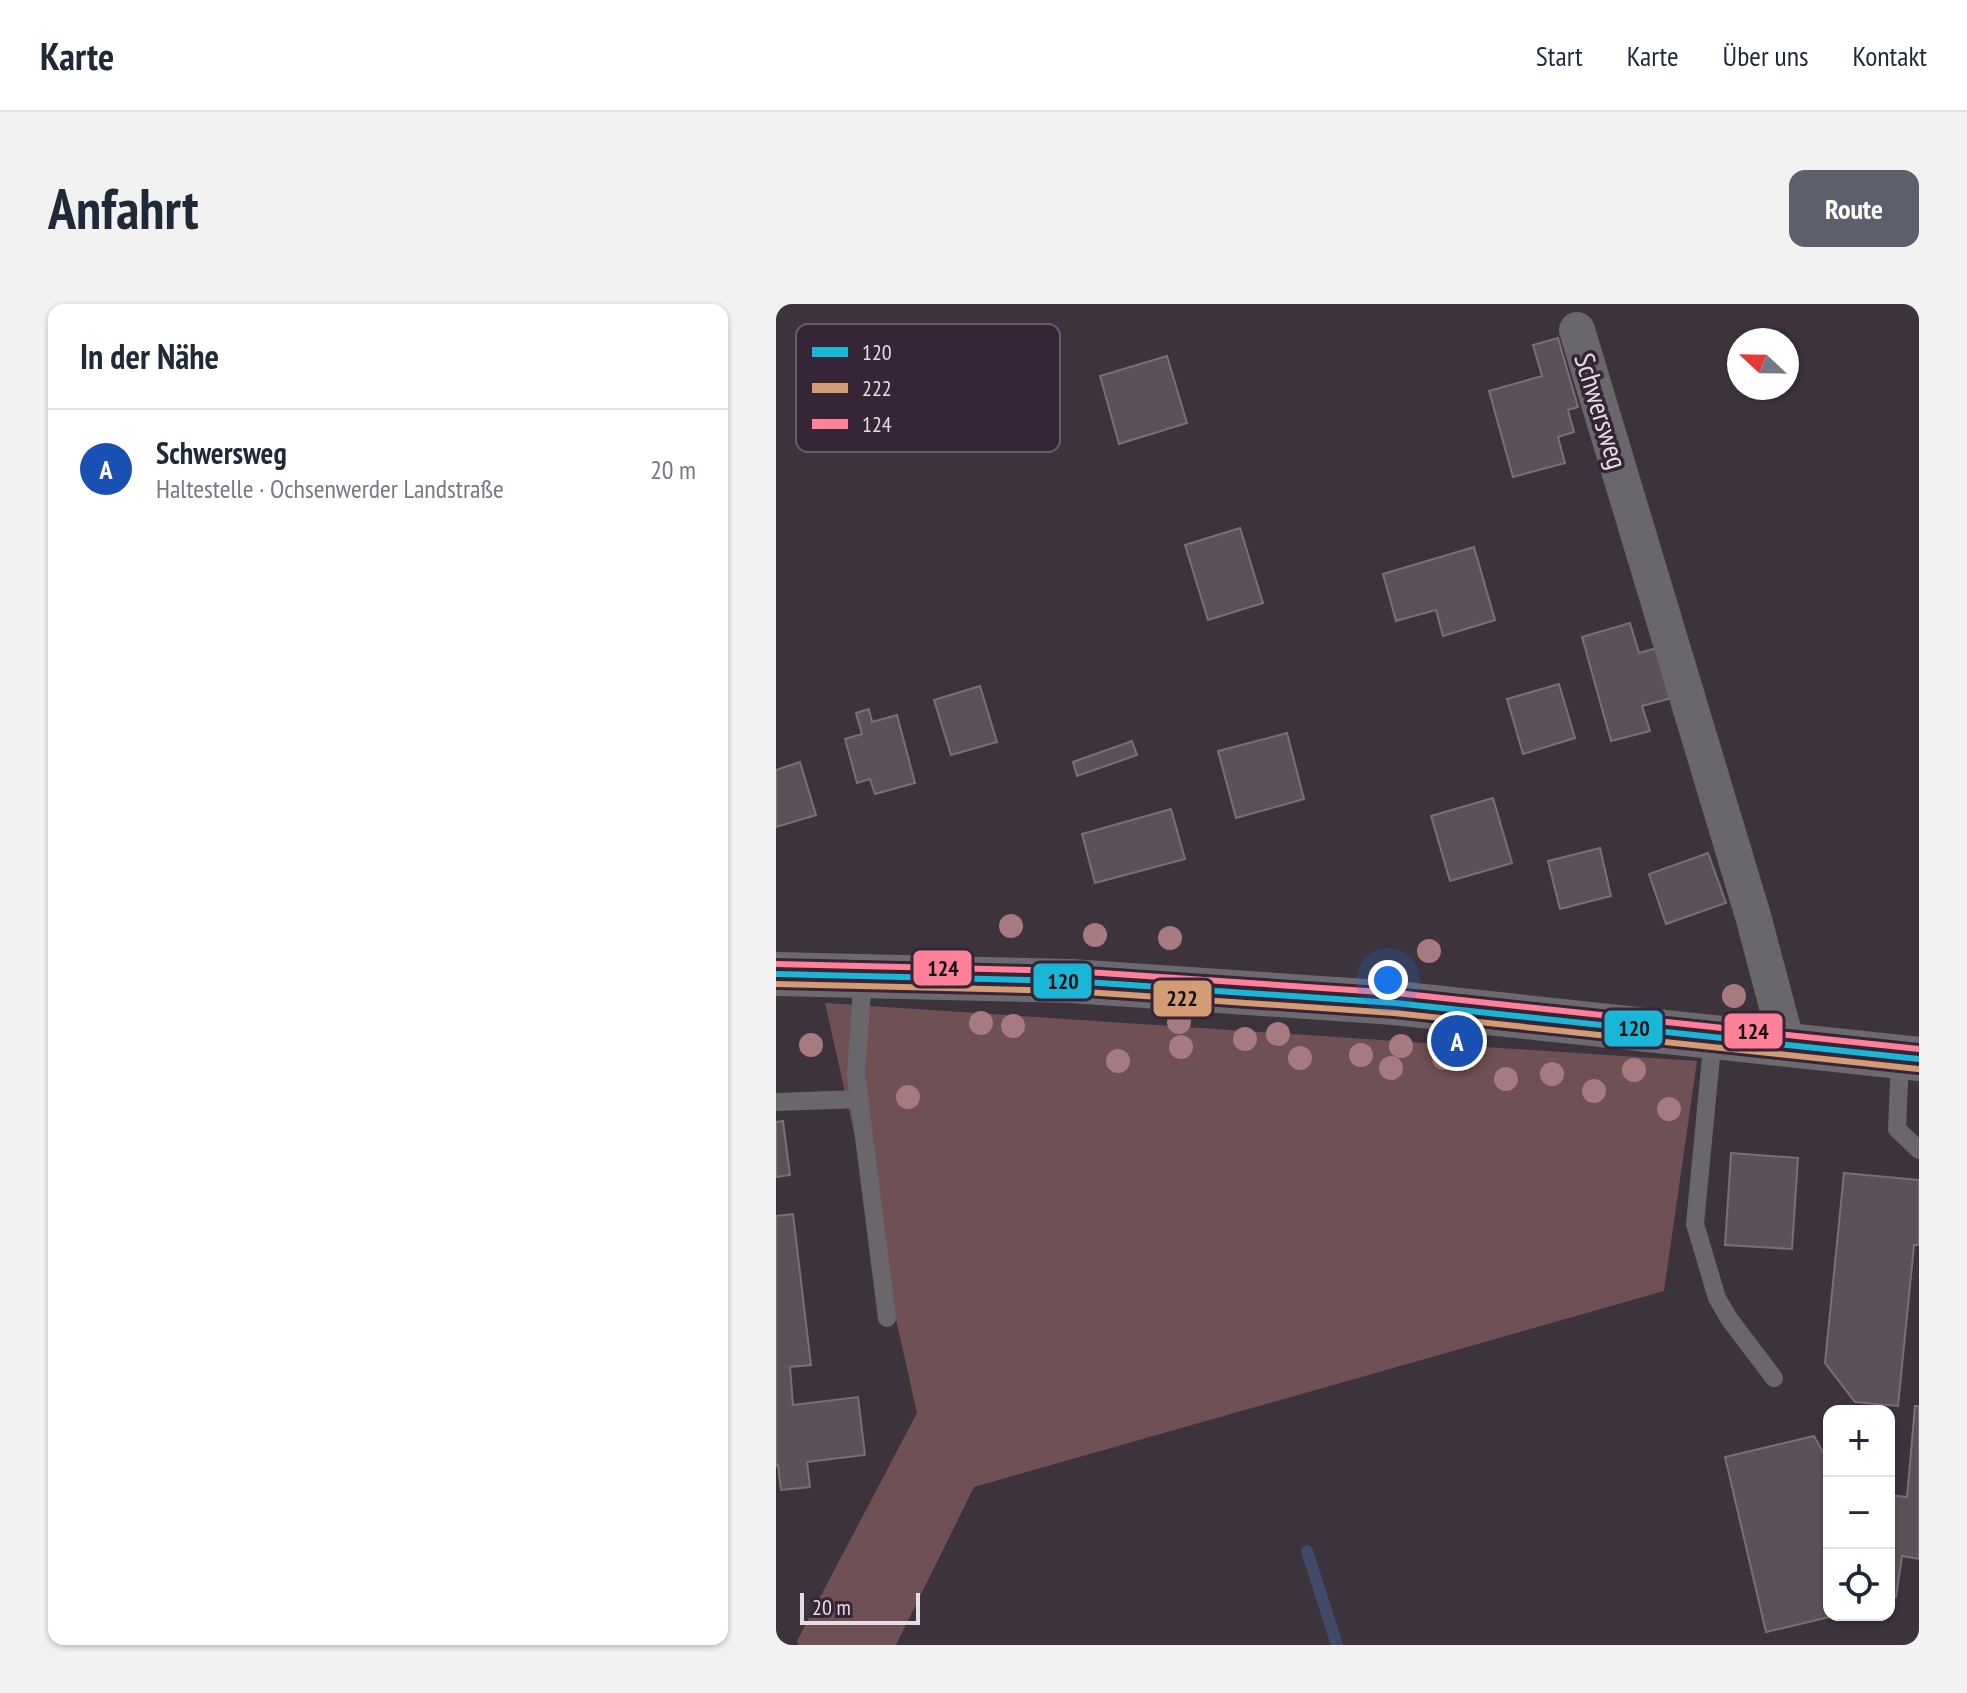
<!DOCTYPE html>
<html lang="de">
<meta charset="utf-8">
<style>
:root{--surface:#fff;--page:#f2f2f3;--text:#1f2937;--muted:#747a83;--line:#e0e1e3;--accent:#5e5f6c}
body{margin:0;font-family:"PT Sans Narrow",sans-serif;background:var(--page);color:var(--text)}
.controls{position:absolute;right:24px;bottom:24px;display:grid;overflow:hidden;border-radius:16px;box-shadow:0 2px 6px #0004}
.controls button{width:72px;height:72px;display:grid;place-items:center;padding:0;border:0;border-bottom:2px solid var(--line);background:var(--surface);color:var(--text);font:40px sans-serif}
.compass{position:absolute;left:951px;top:24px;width:72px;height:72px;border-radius:50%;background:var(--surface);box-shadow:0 2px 6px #0004;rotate:292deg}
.scale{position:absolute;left:24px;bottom:20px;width:120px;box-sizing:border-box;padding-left:8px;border:4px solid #e6dce7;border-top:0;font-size:22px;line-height:28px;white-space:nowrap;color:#e6dce7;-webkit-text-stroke:6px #352537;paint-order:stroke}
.you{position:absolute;left:612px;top:676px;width:28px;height:28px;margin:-20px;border:6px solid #fff;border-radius:50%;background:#1a73e8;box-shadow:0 0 0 12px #1a73e833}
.badge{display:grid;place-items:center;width:52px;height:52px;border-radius:50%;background:var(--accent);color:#fff;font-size:26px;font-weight:700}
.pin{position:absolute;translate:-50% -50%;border:4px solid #fff;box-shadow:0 2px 8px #0006}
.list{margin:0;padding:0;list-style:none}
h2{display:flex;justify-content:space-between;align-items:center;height:104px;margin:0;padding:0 32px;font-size:34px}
h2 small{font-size:26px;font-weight:400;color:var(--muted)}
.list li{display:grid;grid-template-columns:52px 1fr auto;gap:24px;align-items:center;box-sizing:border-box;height:120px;padding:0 32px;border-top:2px solid var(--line)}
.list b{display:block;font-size:30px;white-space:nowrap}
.list p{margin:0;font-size:26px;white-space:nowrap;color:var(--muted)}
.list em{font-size:26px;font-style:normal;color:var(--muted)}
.icon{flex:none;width:44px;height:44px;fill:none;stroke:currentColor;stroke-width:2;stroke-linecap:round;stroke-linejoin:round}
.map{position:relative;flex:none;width:1143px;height:1341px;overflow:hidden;border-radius:16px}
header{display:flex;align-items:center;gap:48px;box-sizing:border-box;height:112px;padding:0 40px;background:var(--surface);border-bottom:2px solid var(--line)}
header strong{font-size:38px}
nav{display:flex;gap:44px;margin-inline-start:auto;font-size:28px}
.intro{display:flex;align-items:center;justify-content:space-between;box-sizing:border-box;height:192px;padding:0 48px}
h1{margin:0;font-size:56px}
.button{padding:20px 36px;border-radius:16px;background:var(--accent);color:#fff;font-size:28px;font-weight:700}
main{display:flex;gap:48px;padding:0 48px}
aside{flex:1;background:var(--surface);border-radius:16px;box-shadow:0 2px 6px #0004}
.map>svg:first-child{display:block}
.green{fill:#6f5054}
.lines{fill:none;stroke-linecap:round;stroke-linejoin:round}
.stream{stroke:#414a69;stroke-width:12}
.building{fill:#5c5159;stroke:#797077;stroke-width:2}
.lane{stroke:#6a676c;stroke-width:18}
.street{stroke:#6a676c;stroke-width:36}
.secondary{stroke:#6c6a6f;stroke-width:44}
.bus-1-casing{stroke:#352537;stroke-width:12}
.bus-2-casing{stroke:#352537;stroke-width:12}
.bus-3-casing{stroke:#352537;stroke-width:12}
.bus-1{stroke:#1ab6d8;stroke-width:6}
.bus-2{stroke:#d39c74;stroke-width:6}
.bus-3{stroke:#ff8098;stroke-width:6}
.tree{fill:#a77981}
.labels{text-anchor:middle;stroke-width:7;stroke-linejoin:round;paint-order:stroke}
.street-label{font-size:28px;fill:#e6dce7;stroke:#352537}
.key{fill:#352537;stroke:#6a5c6c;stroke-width:2}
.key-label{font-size:22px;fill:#e6dce7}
.line-badge{stroke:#352537;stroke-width:3}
.pale-badge-label{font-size:22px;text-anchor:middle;font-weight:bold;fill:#111}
</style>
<header>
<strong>Karte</strong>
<nav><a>Start</a><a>Karte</a><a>Über uns</a><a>Kontakt</a></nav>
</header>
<div class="intro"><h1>Anfahrt</h1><a class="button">Route</a></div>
<main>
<aside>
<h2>In der Nähe<small></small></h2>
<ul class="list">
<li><span class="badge" style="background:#1a4fb4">A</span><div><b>Schwersweg</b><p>Haltestelle · Ochsenwerder Landstraße</p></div><em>20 m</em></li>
</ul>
</aside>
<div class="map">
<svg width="1143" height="1341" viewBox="0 0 1143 1341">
<rect width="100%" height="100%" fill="#3c333d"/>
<path class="green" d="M 49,699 L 921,757 L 888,987 L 198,1183 L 120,1341 L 22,1341 L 21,1337 L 141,1109 Z"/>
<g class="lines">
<path class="stream" d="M 531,1247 L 561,1341"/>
</g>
<g class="building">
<path d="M 782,34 L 802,103 L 792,106 L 798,128 L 782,133 L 789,159 L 737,173 L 713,87 L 766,72 L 757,41 Z"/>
<path d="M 391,52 L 411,119 L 343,140 L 324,72 Z"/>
<path d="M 464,224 L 487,299 L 432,316 L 409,241 Z"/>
<path d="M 698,243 L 719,316 L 667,332 L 660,306 L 620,317 L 607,270 Z"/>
<path d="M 854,319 L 863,349 L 881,344 L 896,394 L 866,402 L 874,427 L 835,437 L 806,333 Z"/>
<path d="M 783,380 L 799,434 L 747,450 L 731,395 Z"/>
<path d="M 204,382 L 221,438 L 175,451 L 158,396 Z"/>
<path d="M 93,405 L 96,418 L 121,411 L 139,479 L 99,490 L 94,475 L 81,479 L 69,435 L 86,430 L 80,409 Z"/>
<path d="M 511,429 L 528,495 L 460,514 L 442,447 Z"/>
<path d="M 356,437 L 361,451 L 301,472 L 297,458 Z"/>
<path d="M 24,458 L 40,511 L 0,523 L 0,466 Z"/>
<path d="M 717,494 L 736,559 L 674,577 L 655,512 Z"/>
<path d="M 395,505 L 409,555 L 319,579 L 306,530 Z"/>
<path d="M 824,544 L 835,592 L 784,605 L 772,557 Z"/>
<path d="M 932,549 L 950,599 L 890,620 L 873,570 Z"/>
<path d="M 7,817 L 14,871 L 0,873 L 0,818 Z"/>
<path d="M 955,849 L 1022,854 L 1016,945 L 949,941 Z"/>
<path d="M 1068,869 L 1143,876 L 1143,941 L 1138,941 L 1122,1102 L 1079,1098 L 1049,1059 Z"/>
<path d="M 17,910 L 35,1061 L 14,1063 L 17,1101 L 82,1093 L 89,1151 L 31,1158 L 34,1183 L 5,1186 L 2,1161 L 0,1162 L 0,912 Z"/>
<path d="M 1139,1102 L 1143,1102 L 1143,1255 L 1126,1252 L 1120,1293 L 1113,1292 L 1113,1191 L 1131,1193 Z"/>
<path d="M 1038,1132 L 1053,1159 L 1053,1311 L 1062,1311 L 990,1328 L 949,1153 Z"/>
</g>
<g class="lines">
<g class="lane">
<path d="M 87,672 L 80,770 L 111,1014"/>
<path d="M 937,732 L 919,920 L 941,994 L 954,1016 L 998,1074"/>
<path d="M 1124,753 L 1121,825 L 1143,846"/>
<path d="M 0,798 L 84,795"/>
</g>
<path class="street" d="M 801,26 L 977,612 L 1011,740"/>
<path class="secondary" d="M 0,670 L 295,677 L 619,699 L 1143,755"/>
<defs>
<path id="bus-1" d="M 0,670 L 295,677 L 619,699 L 1143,755"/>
<path id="bus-2" d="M 0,680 L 295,687 L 618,709 L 1142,765"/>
<path id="bus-3" d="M 0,660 L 296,667 L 620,689 L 1143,745"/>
</defs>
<use href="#bus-1" class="bus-1-casing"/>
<use href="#bus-2" class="bus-2-casing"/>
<use href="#bus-3" class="bus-3-casing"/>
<use href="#bus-1" class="bus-1"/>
<use href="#bus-2" class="bus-2"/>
<use href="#bus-3" class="bus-3"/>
</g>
<g class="tree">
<circle cx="235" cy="622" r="12"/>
<circle cx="319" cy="631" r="12"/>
<circle cx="394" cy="634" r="12"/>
<circle cx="653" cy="647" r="12"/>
<circle cx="958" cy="692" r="12"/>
<circle cx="403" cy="718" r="12"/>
<circle cx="205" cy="719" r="12"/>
<circle cx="237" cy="722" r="12"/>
<circle cx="502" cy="730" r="12"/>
<circle cx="469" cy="735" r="12"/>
<circle cx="35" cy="741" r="12"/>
<circle cx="625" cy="742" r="12"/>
<circle cx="405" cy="743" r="12"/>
<circle cx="585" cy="751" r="12"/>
<circle cx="524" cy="754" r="12"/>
<circle cx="668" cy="754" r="12"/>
<circle cx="342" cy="757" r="12"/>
<circle cx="615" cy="764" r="12"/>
<circle cx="858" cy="766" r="12"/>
<circle cx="776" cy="770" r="12"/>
<circle cx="730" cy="775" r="12"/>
<circle cx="818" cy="787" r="12"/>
<circle cx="132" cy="793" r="12"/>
<circle cx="893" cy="805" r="12"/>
</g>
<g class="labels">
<g class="street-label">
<text transform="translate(825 107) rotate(73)" y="10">Schwersweg</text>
</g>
</g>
<rect x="20" y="20" width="264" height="128" rx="12" class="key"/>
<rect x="36" y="43" width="36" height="10" fill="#1ab6d8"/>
<rect x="36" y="79" width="36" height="10" fill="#d39c74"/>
<rect x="36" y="115" width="36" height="10" fill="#ff8098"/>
<g class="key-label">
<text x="86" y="56">120</text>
<text x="86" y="92">222</text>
<text x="86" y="128">124</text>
</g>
<g class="line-badge">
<rect x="136" y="645" width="61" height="38" rx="8" fill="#ff8098"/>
<rect x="256" y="658" width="61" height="38" rx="8" fill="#1ab6d8"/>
<rect x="376" y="675" width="61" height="39" rx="8" fill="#d39c74"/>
<rect x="827" y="705" width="61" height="39" rx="8" fill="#1ab6d8"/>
<rect x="947" y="708" width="61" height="38" rx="8" fill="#ff8098"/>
</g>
<g class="pale-badge-label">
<text x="167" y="672">124</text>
<text x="287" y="685">120</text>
<text x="406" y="702">222</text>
<text x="858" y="732">120</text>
<text x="977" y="735">124</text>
</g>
</svg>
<div class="controls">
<button>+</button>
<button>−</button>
<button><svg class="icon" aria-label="locate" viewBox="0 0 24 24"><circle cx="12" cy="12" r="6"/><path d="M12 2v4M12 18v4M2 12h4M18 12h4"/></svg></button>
</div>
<svg class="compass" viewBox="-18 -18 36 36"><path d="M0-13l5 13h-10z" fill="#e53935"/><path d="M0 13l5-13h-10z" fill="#747a83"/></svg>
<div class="scale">20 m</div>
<div class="you"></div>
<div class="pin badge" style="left:681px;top:737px;background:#1a4fb4">A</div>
</div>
</main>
